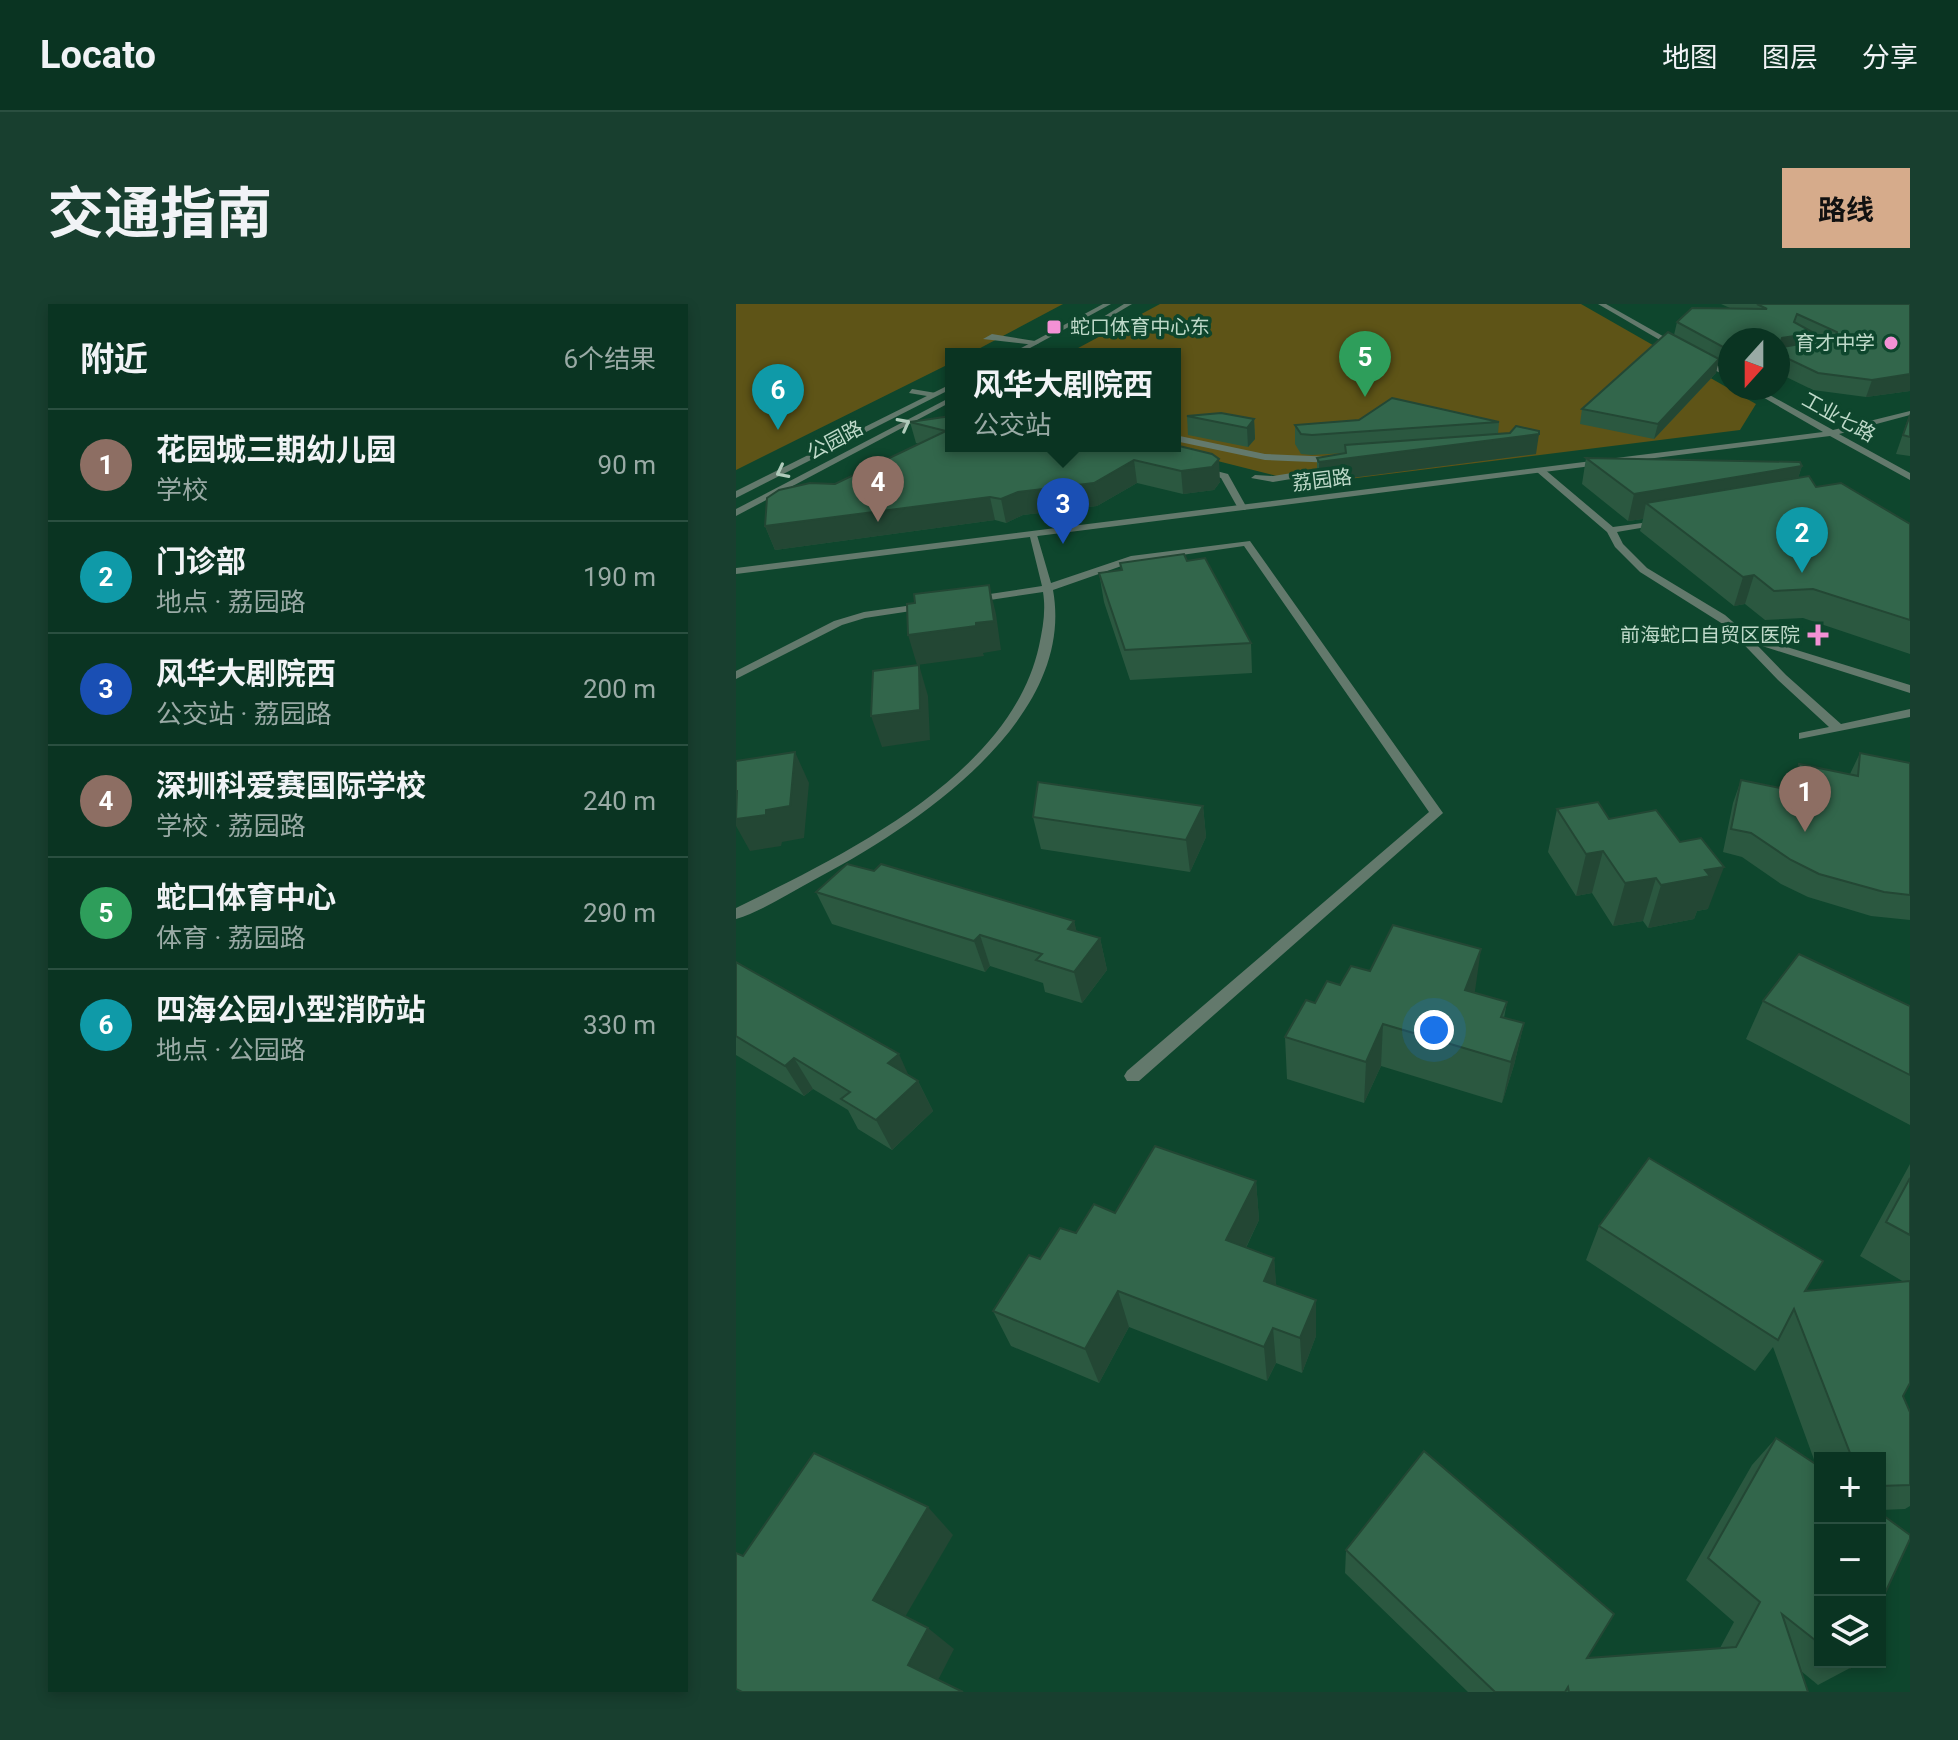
<!DOCTYPE html>
<html lang="zh">
<meta charset="utf-8">
<style>
:root{--surface:#0a3422;--page:#183f2f;--text:#f1f3f6;--muted:#99aaa5;--line:#2a4f40;--accent:#d6ab8b}
body{margin:0;font-family:Roboto,"Noto Sans SC",sans-serif;background:var(--page);color:var(--text)}
.controls{position:absolute;right:24px;bottom:24px;display:grid;overflow:hidden;border-radius:0px;box-shadow:0 4px 12px #0003}
.controls button{width:72px;height:72px;display:grid;place-items:center;padding:0;border:0;border-bottom:2px solid var(--line);background:var(--surface);color:var(--text);font:40px sans-serif}
.compass{position:absolute;left:982px;top:24px;width:72px;height:72px;border-radius:50%;background:var(--surface);box-shadow:0 4px 12px #0003;rotate:201deg}
.you{position:absolute;left:698px;top:726px;width:28px;height:28px;margin:-20px;border:6px solid #fff;border-radius:50%;background:#1a73e8;box-shadow:0 0 0 12px #1a73e833}
.badge{display:grid;place-items:center;width:52px;height:52px;border-radius:50%;background:var(--accent);color:#fff;font-size:26px;font-weight:700}
.pin{position:absolute;translate:-50% -66px;filter:drop-shadow(0 2px 4px #0008)}
.pin::after{content:'';position:absolute;top:42px;width:28px;height:24px;background:inherit;clip-path:polygon(0 0,100% 0,50% 100%)}
.popup{position:absolute;left:209px;top:44px;width:236px;height:104px;box-sizing:border-box;display:grid;place-content:center;border-radius:0px;background:var(--surface);filter:drop-shadow(0 2px 6px #0005);font-size:26px;white-space:nowrap;color:var(--muted)}
.popup b{font-size:30px;color:var(--text)}
.popup::after{content:'';position:absolute;left:50%;top:100%;margin-left:-16px;border:16px solid transparent;border-top-color:var(--surface)}
.list{margin:0;padding:0;list-style:none}
h2{display:flex;justify-content:space-between;align-items:center;height:104px;margin:0;padding:0 32px;font-size:34px}
h2 small{font-size:26px;font-weight:400;color:var(--muted)}
.list li{display:grid;grid-template-columns:52px 1fr auto;gap:24px;align-items:center;box-sizing:border-box;height:112px;padding:0 32px;border-top:2px solid var(--line)}
.list b{display:block;font-size:30px;white-space:nowrap}
.list p{margin:0;font-size:26px;white-space:nowrap;color:var(--muted)}
.list em{font-size:26px;font-style:normal;color:var(--muted)}
.icon{flex:none;width:44px;height:44px;fill:none;stroke:currentColor;stroke-width:2;stroke-linecap:round;stroke-linejoin:round}
.map{position:relative;flex:none;width:1174px;height:1388px;overflow:hidden;border-radius:0px}
header{display:flex;align-items:center;gap:48px;box-sizing:border-box;height:112px;padding:0 40px;background:var(--surface);border-bottom:2px solid var(--line)}
header strong{font-size:38px}
nav{display:flex;gap:44px;margin-inline-start:auto;font-size:28px}
.intro{display:flex;align-items:center;justify-content:space-between;box-sizing:border-box;height:192px;padding:0 48px}
h1{margin:0;font-size:56px}
.button{padding:20px 36px;border-radius:0px;background:var(--accent);color:#111;font-size:28px;font-weight:700}
main{display:flex;gap:48px;padding:0 48px}
aside{flex:1;background:var(--surface);border-radius:0px;box-shadow:0 4px 12px #0003}
.map>svg:first-child{display:block}
.green{fill:#5e5417}
.lines{fill:none;stroke-linecap:round;stroke-linejoin:round}
.service{fill:#63796c;fill-rule:evenodd}
.tertiary{fill:#63796c;fill-rule:evenodd}
.wall{fill:#2b5840}
.shaded-wall{fill:#234734}
.building{fill:#32664b;stroke:#234734;stroke-width:2;fill-rule:evenodd}
.oneway{stroke:#b0cbbb}
.poi-dot{fill:#f391d5;stroke:#0e462d;stroke-width:3}
.labels{text-anchor:middle;stroke-width:7;stroke-linejoin:round;paint-order:stroke}
.far-poi-label{font-size:20px;fill:#bed9c9;stroke:#0e462d;text-anchor:end}
.far-street-label{font-size:20px;fill:#bed9c9;stroke:#0e462d}
</style>
<header>
<strong>Locato</strong>
<nav><a>地图</a><a>图层</a><a>分享</a></nav>
</header>
<div class="intro"><h1>交通指南</h1><a class="button">路线</a></div>
<main>
<aside>
<h2>附近<small>6个结果</small></h2>
<ul class="list">
<li><span class="badge" style="background:#8d6e63">1</span><div><b>花园城三期幼儿园</b><p>学校</p></div><em>90 m</em></li>
<li><span class="badge" style="background:#0f9aa8">2</span><div><b>门诊部</b><p>地点 · 荔园路</p></div><em>190 m</em></li>
<li><span class="badge" style="background:#1a4fb4">3</span><div><b>风华大剧院西</b><p>公交站 · 荔园路</p></div><em>200 m</em></li>
<li><span class="badge" style="background:#8d6e63">4</span><div><b>深圳科爱赛国际学校</b><p>学校 · 荔园路</p></div><em>240 m</em></li>
<li><span class="badge" style="background:#2e9e5b">5</span><div><b>蛇口体育中心</b><p>体育 · 荔园路</p></div><em>290 m</em></li>
<li><span class="badge" style="background:#0f9aa8">6</span><div><b>四海公园小型消防站</b><p>地点 · 公园路</p></div><em>330 m</em></li>
</ul>
</aside>
<div class="map">
<svg width="1174" height="1388" viewBox="0 0 1174 1388">
<rect width="100%" height="100%" fill="#0e462d"/>
<g class="green">
<path d="M 0,0 L 327,0 L 233,50 L 215,50 L 215,59 L 0,166 Z"/>
<path d="M 424,0 L 845,0 L 1020,100 L 1004,126 L 573,180 L 422,142 L 439,142 L 439,50 L 331,50 Z"/>
</g>
<g class="lines">
<g class="service">
<path d="M 256,30 L 299,37 L 303,39 L 299,41 L 247,35 Z"/>
<path d="M 994,60 L 994,64 L 980,66 L 976,64 Z"/>
<path d="M 176,85 L 200,89 L 201,91 L 197,93 L 173,89 Z"/>
<path d="M 439,131 L 529,150 L 599,153 L 603,156 L 599,159 L 529,156 L 439,137 Z"/>
<path d="M 461,162 L 492,170 L 511,204 L 509,206 L 503,206 L 485,174 L 461,166 Z"/>
<path d="M 600,162 L 603,163 L 603,167 L 537,178 L 515,174 L 519,171 L 537,172 Z"/>
<path d="M 801,164 L 807,164 L 877,223 L 928,216 L 928,220 L 881,228 L 887,240 L 911,264 L 989,311 L 1012,331 L 1174,381 L 1174,389 L 1020,340 L 1050,371 L 1105,420 L 1174,405 L 1174,413 L 1063,435 L 1063,429 L 1093,423 L 1042,376 L 990,322 L 904,268 L 879,243 L 871,228 L 801,168 Z"/>
<path d="M 293,229 L 301,231 L 315,279 L 395,252 L 514,237 L 707,509 L 403,777 L 391,777 L 388,772 L 391,767 L 693,508 L 508,242 L 397,258 L 317,286 C 341,418 175,525 76,577 C 52,590 26,607 0,615 L 0,604 C 108,551 275,471 303,342 C 307,323 310,307 307,288 L 234,299 L 229,296 L 234,293 L 306,282 Z"/>
<path d="M 191,299 L 196,302 L 195,304 L 129,314 L 106,321 L 0,375 L 0,367 L 98,317 L 128,308 Z"/>
</g>
<g class="tertiary">
<path d="M 367,0 L 375,0 L 283,50 L 274,50 Z"/>
<path d="M 388,0 L 396,0 L 364,19 L 359,18 Z"/>
<path d="M 862,0 L 870,0 L 948,44 L 941,46 Z"/>
<path d="M 961,53 L 967,53 L 994,69 L 994,74 L 961,57 Z"/>
<path d="M 215,80 L 215,85 L 0,194 L 0,187 Z"/>
<path d="M 1011,84 L 1021,84 L 1097,126 L 1174,107 L 1174,111 L 1103,130 L 1174,169 L 1174,176 L 1094,132 L 0,270 L 0,264 L 1087,128 Z"/>
<path d="M 215,93 L 215,98 L 0,212 L 0,205 Z"/>
</g>
</g>
<g class="wall">
<path d="M 985,0 L 1174,0 L 1174,87 L 1130,93 L 1077,86 L 1042,69 L 1042,36 L 994,36 L 994,58 L 982,59 L 980,69 L 918,135 L 844,120 L 846,105 L 938,31 L 941,18 L 994,4 Z"/>
<path d="M 1174,109 L 1174,152 L 1160,150 Z"/>
<path d="M 451,112 L 518,115 L 519,135 L 512,143 L 452,131 Z"/>
<path d="M 174,118 L 439,142 L 484,178 L 478,186 L 447,190 L 401,179 L 361,202 L 287,211 L 270,219 L 259,216 L 39,246 L 29,222 L 99,180 L 183,140 L 180,139 Z"/>
<path d="M 763,118 L 762,130 L 800,150 L 583,178 L 581,174 L 581,154 L 609,149 L 576,151 L 565,150 L 559,140 L 559,121 Z"/>
<path d="M 850,154 L 1066,162 L 1062,174 L 1080,183 L 1174,220 L 1174,350 L 1067,314 L 1029,316 L 1009,300 L 998,302 L 904,227 L 907,215 L 892,217 L 846,180 Z"/>
<path d="M 451,257 L 515,339 L 516,369 L 394,376 L 368,298 L 363,269 L 385,266 L 384,259 Z"/>
<path d="M 1124,449 L 1174,459 L 1174,616 L 1135,612 L 1072,593 L 1045,580 L 1006,553 L 987,548 L 997,499 L 1005,476 L 1053,486 L 1063,460 L 1114,470 Z"/>
<path d="M 467,502 L 470,533 L 454,568 L 305,545 L 297,513 Z"/>
<path d="M 821,505 L 873,515 L 944,538 L 972,605 L 961,607 L 958,615 L 912,624 L 907,617 L 877,622 L 856,589 L 840,592 L 812,548 Z"/>
<path d="M 138,567 L 338,617 L 340,627 L 364,634 L 371,666 L 346,699 L 309,688 L 307,679 L 254,662 L 249,668 L 96,620 L 80,588 Z"/>
<path d="M 0,658 L 182,777 L 197,807 L 156,846 L 122,825 L 112,806 L 77,785 L 68,792 L 0,751 Z"/>
<path d="M 634,667 L 738,689 L 771,698 L 768,714 L 788,719 L 778,761 L 766,799 L 645,762 L 628,799 L 551,775 L 549,733 L 579,699 L 604,681 Z"/>
<path d="M 1027,697 L 1174,702 L 1174,821 L 1010,735 Z"/>
<path d="M 1174,860 L 1174,1079 L 1167,1092 L 1174,1108 L 1174,1202 L 1169,1205 L 1144,1206 L 1144,1154 L 1084,1154 L 1084,1358 L 1117,1358 L 1114,1364 L 1082,1381 L 1065,1367 L 1072,1388 L 732,1388 L 609,1269 L 610,1246 L 851,1354 L 984,1344 L 998,1318 L 950,1276 L 1016,1161 L 1040,1134 L 1080,1161 L 1037,1043 L 1019,1067 L 850,956 L 863,922 L 1069,987 L 1168,978 L 1124,952 Z"/>
<path d="M 520,877 L 523,916 L 510,944 L 538,954 L 540,982 L 580,1032 L 566,1069 L 540,1059 L 531,1077 L 393,1023 L 363,1079 L 275,1042 L 257,1007 L 304,955 L 340,929 L 379,909 Z"/>
</g>
<g class="shaded-wall">
<path d="M 1078,29 L 1073,45 L 1042,46 L 1046,34 Z"/>
<path d="M 994,42 L 994,58 L 983,59 L 987,43 Z"/>
<path d="M 983,55 L 980,69 L 918,135 L 922,120 Z"/>
<path d="M 1174,70 L 1174,87 L 1130,93 L 1136,76 Z"/>
<path d="M 518,115 L 519,135 L 512,143 L 511,124 Z"/>
<path d="M 803,130 L 800,150 L 583,178 L 583,158 Z"/>
<path d="M 483,155 L 484,178 L 478,186 L 447,190 L 445,167 Z"/>
<path d="M 398,156 L 401,179 L 361,202 L 287,211 L 270,219 L 265,195 L 282,188 Z"/>
<path d="M 1066,162 L 1057,189 L 910,199 L 907,215 L 892,217 L 898,190 Z"/>
<path d="M 254,193 L 259,216 L 39,246 L 29,222 Z"/>
<path d="M 1018,271 L 1009,300 L 998,302 L 1007,273 Z"/>
<path d="M 253,281 L 260,310 L 265,346 L 247,349 L 248,352 L 181,361 L 172,331 L 240,319 Z"/>
<path d="M 183,361 L 192,392 L 194,436 L 146,443 L 135,412 Z"/>
<path d="M 59,448 L 73,479 L 68,534 L 46,538 L 45,542 L 14,547 L 0,522 L 0,487 L 30,506 Z"/>
<path d="M 467,502 L 470,533 L 454,568 L 450,536 Z"/>
<path d="M 867,547 L 856,589 L 840,592 L 850,550 Z"/>
<path d="M 988,563 L 972,605 L 961,607 L 958,615 L 912,624 L 925,581 L 969,566 Z"/>
<path d="M 920,574 L 907,617 L 877,622 L 889,579 Z"/>
<path d="M 338,617 L 346,648 L 332,625 Z"/>
<path d="M 244,631 L 254,662 L 249,668 L 238,637 Z"/>
<path d="M 364,634 L 371,666 L 346,699 L 338,668 Z"/>
<path d="M 745,645 L 739,687 L 723,728 L 729,686 Z"/>
<path d="M 788,719 L 778,761 L 766,799 L 775,758 Z"/>
<path d="M 647,720 L 645,762 L 628,799 L 630,758 Z"/>
<path d="M 163,750 L 177,781 L 152,759 Z"/>
<path d="M 58,754 L 77,785 L 68,792 L 49,762 Z"/>
<path d="M 182,777 L 197,807 L 156,846 L 140,816 Z"/>
<path d="M 520,877 L 523,916 L 495,974 L 490,936 Z"/>
<path d="M 538,954 L 541,991 L 528,977 Z"/>
<path d="M 382,987 L 393,1023 L 363,1079 L 349,1045 Z"/>
<path d="M 580,996 L 580,1032 L 566,1069 L 564,1034 Z"/>
<path d="M 537,1024 L 540,1059 L 531,1077 L 528,1043 Z"/>
<path d="M 192,1203 L 217,1231 L 166,1318 L 137,1296 Z"/>
<path d="M 192,1324 L 218,1345 L 200,1380 L 172,1361 Z"/>
</g>
<g class="building">
<path d="M 1021,0 L 1174,0 L 1174,70 L 1136,76 L 1082,69 L 1042,50 L 1042,36 L 994,36 L 994,42 L 987,43 L 941,18 L 956,4 L 1031,5 ZM 1061,10 L 1101,28 L 1100,34 L 1047,43 L 1044,40 L 1046,34 L 1078,29 L 1058,18 Z"/>
<path d="M 932,28 L 983,55 L 922,120 L 846,105 Z"/>
<path d="M 656,94 L 763,118 L 576,131 L 565,130 L 559,121 L 623,116 Z"/>
<path d="M 485,109 L 518,115 L 511,124 L 451,112 Z"/>
<path d="M 1174,111 L 1174,133 L 1167,131 Z"/>
<path d="M 215,112 L 215,142 L 439,141 L 476,150 L 483,155 L 476,163 L 445,167 L 398,156 L 358,179 L 282,188 L 265,195 L 254,193 L 29,222 L 31,194 L 43,186 L 74,179 L 99,180 L 210,127 L 174,118 Z"/>
<path d="M 780,122 L 803,127 L 803,130 L 583,158 L 581,154 L 610,149 L 609,141 L 774,129 Z"/>
<path d="M 850,154 L 1064,158 L 1066,162 L 898,190 Z"/>
<path d="M 1073,172 L 1080,183 L 1105,179 L 1174,220 L 1174,316 L 1077,285 L 1038,287 L 1018,271 L 1007,273 L 910,199 Z"/>
<path d="M 448,250 L 451,257 L 469,254 L 515,339 L 389,346 L 363,269 L 386,266 L 384,259 Z"/>
<path d="M 253,281 L 258,317 L 240,319 L 240,322 L 172,331 L 171,300 L 179,299 L 178,290 Z"/>
<path d="M 183,361 L 184,406 L 135,412 L 137,367 Z"/>
<path d="M 59,448 L 54,502 L 30,506 L 30,511 L 0,515 L 1,487 L 0,487 L 0,457 Z"/>
<path d="M 1124,449 L 1174,459 L 1174,591 L 1148,588 L 1083,570 L 1055,556 L 1015,529 L 995,525 L 1005,476 L 1059,487 L 1063,460 L 1122,472 Z"/>
<path d="M 302,478 L 467,502 L 450,536 L 297,513 Z"/>
<path d="M 862,498 L 873,515 L 920,506 L 944,538 L 965,534 L 988,563 L 969,566 L 974,572 L 925,581 L 920,574 L 889,579 L 867,547 L 850,550 L 821,505 Z"/>
<path d="M 111,560 L 138,567 L 145,560 L 338,617 L 332,625 L 364,634 L 338,668 L 300,656 L 306,650 L 244,631 L 238,637 L 80,588 Z"/>
<path d="M 657,621 L 745,645 L 729,686 L 771,698 L 765,713 L 788,719 L 775,758 L 647,720 L 630,758 L 549,733 L 570,696 L 579,699 L 591,677 L 604,681 L 615,662 L 634,667 Z"/>
<path d="M 1063,650 L 1174,702 L 1174,771 L 1027,697 Z"/>
<path d="M 0,658 L 163,750 L 152,759 L 182,777 L 140,816 L 105,795 L 114,788 L 58,754 L 49,762 L 0,732 Z"/>
<path d="M 419,842 L 520,877 L 490,936 L 538,954 L 528,977 L 580,996 L 564,1034 L 537,1024 L 528,1043 L 382,987 L 349,1045 L 257,1007 L 293,951 L 304,955 L 324,924 L 340,929 L 358,900 L 379,909 Z"/>
<path d="M 913,854 L 1087,957 L 1069,987 L 1174,977 L 1174,1079 L 1167,1092 L 1174,1108 L 1174,1181 L 1144,1182 L 1144,1154 L 1116,1154 L 1058,1005 L 1042,1036 L 863,922 Z"/>
<path d="M 1174,874 L 1174,931 L 1150,918 Z"/>
<path d="M 1040,1134 L 1084,1163 L 1084,1340 L 1046,1310 L 1072,1388 L 833,1388 L 832,1383 L 829,1388 L 759,1388 L 610,1246 L 688,1147 L 878,1310 L 851,1354 L 1000,1343 L 1024,1298 L 972,1254 Z"/>
<path d="M 78,1149 L 192,1203 L 137,1296 L 192,1324 L 172,1361 L 227,1388 L 6,1388 L 0,1385 L 0,1249 L 7,1252 Z"/>
<path d="M 1144,1209 L 1174,1231 L 1174,1235 L 1144,1300 Z"/>
<path d="M 1106,1358 L 1117,1358 L 1114,1364 Z"/>
</g>
<defs><path id="oneway-chevron" d="M-2-3.5L2.5 0L-2 3.5" fill="none" stroke-width="1.6" stroke-linecap="round" stroke-linejoin="round" transform="scale(2)"/></defs>
<g class="oneway">
<use href="#oneway-chevron" transform="translate(168 120) rotate(-28)"/>
<use href="#oneway-chevron" transform="translate(46 168) rotate(153)"/>
</g>
<g class="poi-dot">
<rect x="310" y="15" width="16" height="16" rx="4"/>
<circle cx="1155" cy="39" r="8"/>
<path d="M1078 319h8v8h8v8h-8v8h-8v-8h-8v-8h8z"/>
</g>
<g class="labels">
<g class="far-poi-label">
<text x="334" y="30" text-anchor="start">蛇口体育中心东</text>
<text x="1139" y="46">育才中学</text>
<text x="1064" y="338">前海蛇口自贸区医院</text>
</g>
<g class="far-street-label">
<text transform="translate(1103 113) rotate(29)" y="7">工业七路</text>
<text transform="translate(99 136) rotate(-28)" y="7">公园路</text>
<text transform="translate(586 176) rotate(-7)" y="7">荔园路</text>
</g>
</g>
</svg>
<div class="controls">
<button>+</button>
<button>−</button>
<button><svg class="icon" aria-label="layers" viewBox="0 0 24 24"><path d="M12 4l9 5-9 5-9-5zM3 14l9 5 9-5"/></svg></button>
</div>
<svg class="compass" viewBox="-18 -18 36 36"><path d="M0-13l5 13h-10z" fill="#e53935"/><path d="M0 13l5-13h-10z" fill="#99aaa5"/></svg>
<div class="you"></div>
<div class="pin badge" style="left:1069px;top:528px;background:#8d6e63">1</div>
<div class="pin badge" style="left:1066px;top:269px;background:#0f9aa8">2</div>
<div class="pin badge" style="left:327px;top:240px;background:#1a4fb4">3</div>
<div class="popup"><b>风华大剧院西</b>公交站</div>
<div class="pin badge" style="left:142px;top:218px;background:#8d6e63">4</div>
<div class="pin badge" style="left:629px;top:93px;background:#2e9e5b">5</div>
<div class="pin badge" style="left:42px;top:126px;background:#0f9aa8">6</div>
</div>
</main>
